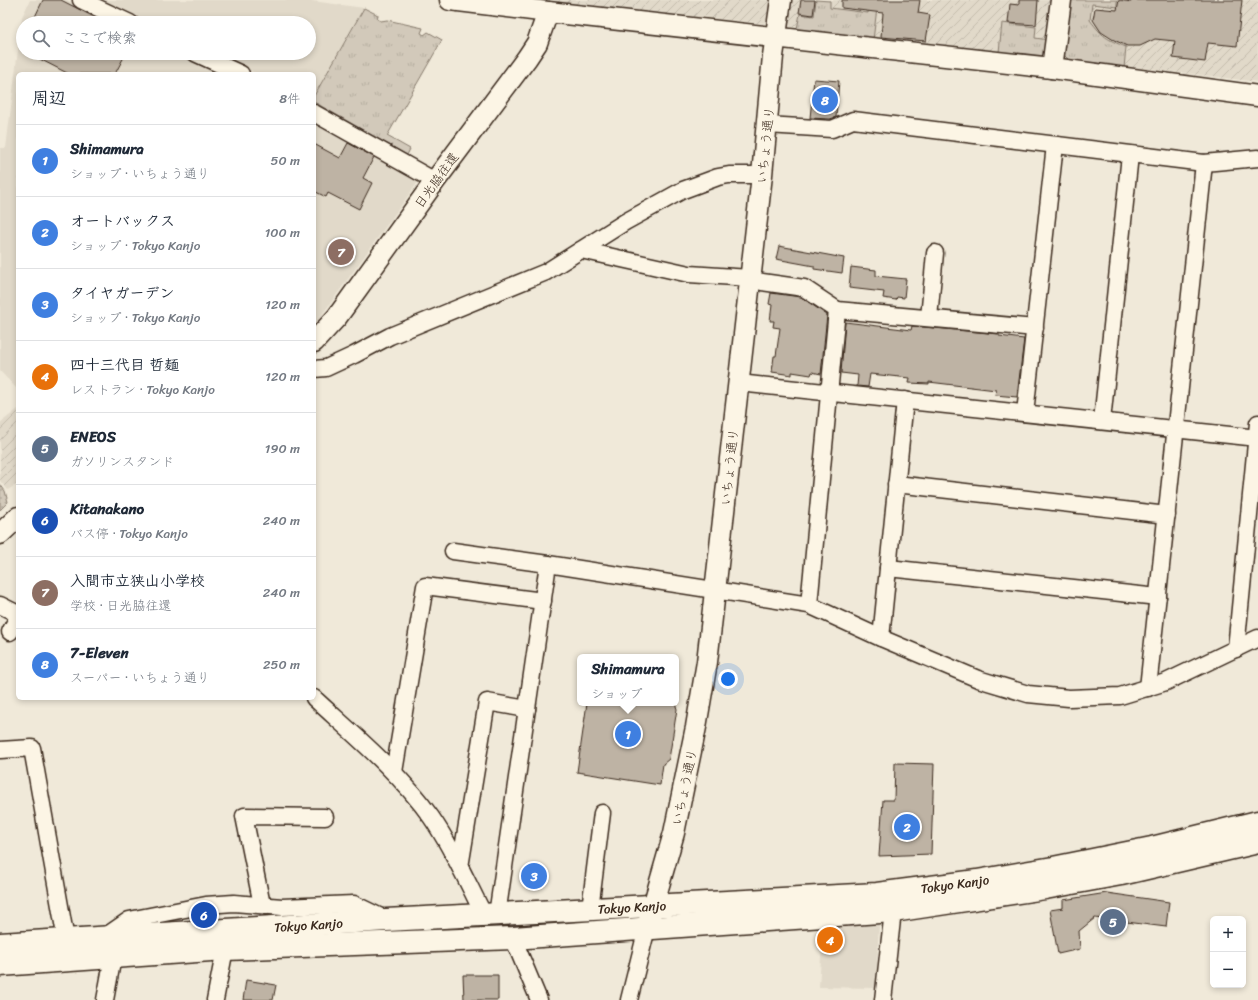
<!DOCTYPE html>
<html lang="ja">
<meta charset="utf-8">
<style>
:root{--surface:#fff;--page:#f6f6f7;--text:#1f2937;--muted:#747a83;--line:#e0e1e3;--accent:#1f6fb2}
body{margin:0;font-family:Sriracha,"Klee One",sans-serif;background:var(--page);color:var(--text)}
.controls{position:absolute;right:12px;bottom:12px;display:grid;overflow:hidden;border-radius:6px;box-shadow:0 2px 6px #0003}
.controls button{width:36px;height:36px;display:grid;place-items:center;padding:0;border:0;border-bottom:1px solid var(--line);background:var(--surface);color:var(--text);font:20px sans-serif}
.you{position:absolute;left:728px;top:679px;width:14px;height:14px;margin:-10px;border:3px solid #fff;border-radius:50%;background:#1a73e8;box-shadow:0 0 0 6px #1a73e833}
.badge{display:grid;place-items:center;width:26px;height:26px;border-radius:50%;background:var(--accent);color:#fff;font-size:13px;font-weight:700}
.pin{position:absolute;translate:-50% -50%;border:2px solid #fff;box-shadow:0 1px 4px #0006}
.popup{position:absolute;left:577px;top:654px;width:102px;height:52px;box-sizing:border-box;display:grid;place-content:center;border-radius:6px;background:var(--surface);filter:drop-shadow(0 1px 3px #0005);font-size:13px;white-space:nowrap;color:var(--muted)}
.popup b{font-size:15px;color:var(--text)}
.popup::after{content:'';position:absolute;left:50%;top:100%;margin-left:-8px;border:8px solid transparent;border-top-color:var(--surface)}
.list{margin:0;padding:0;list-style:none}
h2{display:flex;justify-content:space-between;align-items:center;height:52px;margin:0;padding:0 16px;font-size:17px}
h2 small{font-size:13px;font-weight:400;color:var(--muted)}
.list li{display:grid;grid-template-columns:26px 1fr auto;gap:12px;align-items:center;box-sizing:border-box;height:72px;padding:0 16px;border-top:1px solid var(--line)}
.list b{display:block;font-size:15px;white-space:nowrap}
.list p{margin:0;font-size:13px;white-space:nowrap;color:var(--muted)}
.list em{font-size:13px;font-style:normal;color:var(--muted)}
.icon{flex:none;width:22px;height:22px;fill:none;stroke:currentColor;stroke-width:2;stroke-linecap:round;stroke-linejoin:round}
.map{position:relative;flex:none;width:1258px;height:1000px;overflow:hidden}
.search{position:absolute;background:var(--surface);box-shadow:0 2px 6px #0003;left:16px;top:16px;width:300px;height:44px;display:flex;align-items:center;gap:10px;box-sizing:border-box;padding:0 14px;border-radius:22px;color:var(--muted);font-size:15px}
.panel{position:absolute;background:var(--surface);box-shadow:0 2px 6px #0003;left:16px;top:72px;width:300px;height:628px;border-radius:6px}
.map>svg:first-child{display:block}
.built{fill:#e1d9c9}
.industrial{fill:url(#industrial-furrows)}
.grass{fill:url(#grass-tufts);stroke:#867a6c}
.park{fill:url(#park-dots);stroke:#867a6c}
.building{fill:#beb3a4;stroke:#3b2a1e}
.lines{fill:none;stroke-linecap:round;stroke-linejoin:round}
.minor-casing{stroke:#3b2a1e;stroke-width:19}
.tertiary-casing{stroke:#3b2a1e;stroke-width:23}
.trunk-casing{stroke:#3b2a1e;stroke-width:25}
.minor{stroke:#fcf5e5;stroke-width:16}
.tertiary{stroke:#fcf5e5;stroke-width:20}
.trunk{stroke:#fcf5e5;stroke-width:22}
.labels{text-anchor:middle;stroke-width:3.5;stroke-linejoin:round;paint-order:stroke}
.street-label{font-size:13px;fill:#3b2a1e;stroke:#fcf5e5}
</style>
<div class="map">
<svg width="1258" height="1000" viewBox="0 0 1258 1000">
<defs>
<pattern id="industrial-furrows" width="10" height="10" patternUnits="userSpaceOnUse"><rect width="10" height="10" fill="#e1d9c9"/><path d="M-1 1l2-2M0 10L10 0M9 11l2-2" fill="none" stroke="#c2baac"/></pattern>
<pattern id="grass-tufts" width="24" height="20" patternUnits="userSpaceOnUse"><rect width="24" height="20" fill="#d2c9ba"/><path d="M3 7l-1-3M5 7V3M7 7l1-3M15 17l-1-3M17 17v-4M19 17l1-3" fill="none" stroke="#b5ad9f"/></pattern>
<pattern id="park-dots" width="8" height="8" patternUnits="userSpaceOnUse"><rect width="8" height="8" fill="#d2c9ba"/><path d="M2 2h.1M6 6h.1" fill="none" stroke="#b5ad9f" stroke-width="1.8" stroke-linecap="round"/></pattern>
</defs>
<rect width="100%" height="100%" fill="#f0e9d9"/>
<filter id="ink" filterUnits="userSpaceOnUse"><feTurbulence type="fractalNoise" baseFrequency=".025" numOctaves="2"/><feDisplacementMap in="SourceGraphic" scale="8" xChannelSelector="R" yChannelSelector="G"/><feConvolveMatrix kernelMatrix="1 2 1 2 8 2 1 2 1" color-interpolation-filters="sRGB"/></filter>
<g filter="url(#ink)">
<g class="built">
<path d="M 30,0 L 67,0 L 118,23 L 23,23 L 23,53 L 185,53 L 232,74 L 18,74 L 18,390 L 0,371 L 0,148 L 6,148 L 22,17 Z"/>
<path d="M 96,0 L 305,0 L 364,8 L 314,96 L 314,74 L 257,74 L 211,53 L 309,53 L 309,23 L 146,23 Z"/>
<path d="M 314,118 L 421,178 L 314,326 Z"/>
<path d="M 879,922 L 876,988 L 819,987 L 823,928 Z"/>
</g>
<g class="industrial">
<path d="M 522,0 L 1258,0 L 1258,82 L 758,23 Z"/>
<path d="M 18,409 L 18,483 L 8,490 L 0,481 L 0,423 Z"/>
</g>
<g class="grass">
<path d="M 816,0 L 830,1 L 830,8 L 868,13 L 870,0 L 878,0 L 873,40 L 797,29 L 800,14 L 814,16 Z"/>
<path d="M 1071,0 L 1117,0 L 1117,7 L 1092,4 L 1090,20 C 1103,37 1106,39 1126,47 L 1124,68 L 1071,62 L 1064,55 Z"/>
<path d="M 364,8 L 378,15 L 377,19 L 381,21 L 387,20 L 423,28 L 421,33 L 424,35 L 428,32 L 442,40 L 387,136 L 410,149 L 407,155 L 314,102 L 314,96 Z"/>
<path d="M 1002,23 L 1036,27 L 1035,38 L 1049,40 L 1048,52 L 1041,57 L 999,52 Z"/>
</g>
<path class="park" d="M 0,484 L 5,491 L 8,502 L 0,510 Z"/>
<g class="building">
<path d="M 43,0 L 61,0 L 106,23 L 32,23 Z"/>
<path d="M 801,0 L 815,0 L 813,15 L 799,13 Z"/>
<path d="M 842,0 L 920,0 L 918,13 L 930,15 L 926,41 L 881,37 L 883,13 L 842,8 Z"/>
<path d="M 1019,0 L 1038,0 L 1036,25 L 1008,23 L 1010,4 L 1019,5 Z"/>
<path d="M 1119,0 L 1131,2 L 1131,0 L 1242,0 L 1237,46 L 1208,43 L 1205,62 L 1173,58 L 1175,41 L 1155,39 L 1140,46 L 1127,46 L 1112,39 L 1101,32 L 1093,20 L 1095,8 L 1117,10 Z"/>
<path d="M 28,53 L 126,53 L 115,74 L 69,74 Z"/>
<path d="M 814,79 L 839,81 L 836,117 L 830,119 L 810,118 Z"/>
<path d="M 348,143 L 374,157 L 363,178 L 372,183 L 359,209 L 328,193 L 326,197 L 314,191 L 314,144 L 340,158 Z"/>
<path d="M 779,246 L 844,258 L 842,273 L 814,269 L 814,266 L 776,259 Z"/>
<path d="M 851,267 L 876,270 L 876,276 L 906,279 L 904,298 L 897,297 L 896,300 L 883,298 L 884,292 L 849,288 Z"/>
<path d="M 771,293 L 801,297 L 827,315 L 821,374 L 812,372 L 811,375 L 792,372 L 792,375 L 772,372 L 774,356 L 776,356 L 780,328 L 773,327 L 774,321 L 770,321 L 772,305 L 769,304 Z"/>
<path d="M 845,322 L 911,330 L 912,326 L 999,334 L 999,336 L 1024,339 L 1017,397 L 995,395 L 996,390 L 929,382 L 929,384 L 909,383 L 910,378 L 870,374 L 868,387 L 857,386 L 858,375 L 841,373 Z"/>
<path d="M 587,703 L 675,703 L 677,709 L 669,759 L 663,764 L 660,785 L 577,772 Z"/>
<path d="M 895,763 L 934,764 L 931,854 L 879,856 L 883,800 L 894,800 Z"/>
<path d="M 1107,893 L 1169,902 L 1166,927 L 1095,918 L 1079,931 L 1080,949 L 1058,954 L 1050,910 L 1063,908 L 1063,900 Z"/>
<path d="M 463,975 L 498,975 L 498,1000 L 464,1000 Z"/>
<path d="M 246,980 L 276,985 L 273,1000 L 243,1000 Z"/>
</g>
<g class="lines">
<defs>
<g id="minor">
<path d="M 81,0 L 130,23"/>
<path d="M 195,53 L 241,74"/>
<path d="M 314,113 L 435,181"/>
<path d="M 767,125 L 832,129 L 853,120 L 1204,163 L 1258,158"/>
<path d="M 581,250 L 689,274 L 750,278 L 762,282 L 804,288 L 837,310 L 809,605"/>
<path d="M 837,310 L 1035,328"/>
<path d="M 929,318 L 935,253"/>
<path d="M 314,369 L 326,368 L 354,355 L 390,336 L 546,272 L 625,222 L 683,190 L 718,177 L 729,175 L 762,175"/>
<path d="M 739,383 L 1258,438"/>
<path d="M 1025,413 L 1055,145"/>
<path d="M 1102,421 L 1130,155"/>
<path d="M 896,484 L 1167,515"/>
<path d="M 453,551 L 548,564 L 809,605 L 881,638 L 978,679 L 1028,694 L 1069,698 L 1120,696 L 1166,682 L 1258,638"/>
<path d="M 888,568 L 1158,597"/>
<path d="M 0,605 L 18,614"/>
<path d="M 10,632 L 18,617"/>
<path d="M 881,638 L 905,400"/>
<path d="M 1236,649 L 1258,423"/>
<path d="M 1148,688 L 1204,163"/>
<path d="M 314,698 C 354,735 399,772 431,817 C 452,847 467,882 484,915"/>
<path d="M 0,750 L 32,748 L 66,940"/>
<path d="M 394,772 L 425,586 L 543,601"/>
<path d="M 460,867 L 487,702 L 527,709"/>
<path d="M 262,905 L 244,816 L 325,817"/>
<path d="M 590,909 L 602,813"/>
<path d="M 497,915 L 548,564"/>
<path d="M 103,938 L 129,920 L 206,905 L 234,903 L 282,907 L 354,904 L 385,919"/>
<path d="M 513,938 L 539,1000"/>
<path d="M 105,1000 L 113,957"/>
<path d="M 215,1000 L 225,949"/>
<path d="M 629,1000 L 647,928"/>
<path d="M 883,1000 L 893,911"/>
</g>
<g id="tertiary">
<path d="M 450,0 L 548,12 L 1052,68 L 1258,96"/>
<path d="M 1052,68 L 1061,0"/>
<path d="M 314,342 L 337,317 L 435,181 L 527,58 L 537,43 L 548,12"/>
<path d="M 0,534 L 18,517"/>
<path d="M 649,920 L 674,833 L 696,727 L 707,662 L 762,175 L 773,56 L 781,0"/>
</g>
<g id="trunk">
<path id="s1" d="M 0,944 L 386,920 L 877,894 L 977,881 L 1053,868 L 1152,848 L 1258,822"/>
<path d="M 0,965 L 225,949 L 513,938 L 893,911 L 1045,888 L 1121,874 L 1258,842"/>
</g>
</defs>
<use href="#minor" class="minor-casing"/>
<use href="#tertiary" class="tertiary-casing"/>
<use href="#trunk" class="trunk-casing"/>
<use href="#minor" class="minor"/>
<use href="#tertiary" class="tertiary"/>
<use href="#trunk" class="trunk"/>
</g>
</g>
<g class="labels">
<g class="street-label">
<text transform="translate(765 145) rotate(-84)" y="5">いちょう通り</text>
<text transform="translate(436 180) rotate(-54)" y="5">日光脇往還</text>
<text transform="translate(729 467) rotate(-84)" y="5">いちょう通り</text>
<text transform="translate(684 787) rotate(-78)" y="5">いちょう通り</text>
<text dy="5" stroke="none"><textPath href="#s1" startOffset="957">Tokyo Kanjo</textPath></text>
<text dy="5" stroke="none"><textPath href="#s1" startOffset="633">Tokyo Kanjo</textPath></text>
<text dy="5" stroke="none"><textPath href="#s1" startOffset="309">Tokyo Kanjo</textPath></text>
</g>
</g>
</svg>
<div class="controls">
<button>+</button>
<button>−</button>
</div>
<div class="you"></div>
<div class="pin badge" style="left:628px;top:734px;background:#3f7fe0">1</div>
<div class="popup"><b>Shimamura</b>ショップ</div>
<div class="pin badge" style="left:907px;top:827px;background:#3f7fe0">2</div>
<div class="pin badge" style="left:534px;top:876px;background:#3f7fe0">3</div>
<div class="pin badge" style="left:830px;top:940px;background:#e8710a">4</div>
<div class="pin badge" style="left:1113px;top:922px;background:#5c6f8a">5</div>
<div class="pin badge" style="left:204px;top:915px;background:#1a4fb4">6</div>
<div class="pin badge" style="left:341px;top:252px;background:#8d6e63">7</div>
<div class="pin badge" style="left:825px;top:100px;background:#3f7fe0">8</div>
<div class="search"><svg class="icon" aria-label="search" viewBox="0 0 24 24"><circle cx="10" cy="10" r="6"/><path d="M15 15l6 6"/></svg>ここで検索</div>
<section class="panel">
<h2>周辺<small>8件</small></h2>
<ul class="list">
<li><span class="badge" style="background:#3f7fe0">1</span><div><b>Shimamura</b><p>ショップ · いちょう通り</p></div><em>50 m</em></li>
<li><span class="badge" style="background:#3f7fe0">2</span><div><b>オートバックス</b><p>ショップ · Tokyo Kanjo</p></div><em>100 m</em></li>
<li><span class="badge" style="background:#3f7fe0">3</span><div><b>タイヤガーデン</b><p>ショップ · Tokyo Kanjo</p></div><em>120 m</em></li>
<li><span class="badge" style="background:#e8710a">4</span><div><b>四十三代目 哲麺</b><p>レストラン · Tokyo Kanjo</p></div><em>120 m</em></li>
<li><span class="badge" style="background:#5c6f8a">5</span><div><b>ENEOS</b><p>ガソリンスタンド</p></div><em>190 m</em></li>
<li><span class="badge" style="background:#1a4fb4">6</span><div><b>Kitanakano</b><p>バス停 · Tokyo Kanjo</p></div><em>240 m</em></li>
<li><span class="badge" style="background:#8d6e63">7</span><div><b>入間市立狭山小学校</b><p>学校 · 日光脇往還</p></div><em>240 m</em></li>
<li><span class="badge" style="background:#3f7fe0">8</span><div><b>7-Eleven</b><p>スーパー · いちょう通り</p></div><em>250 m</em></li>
</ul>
</section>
</div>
